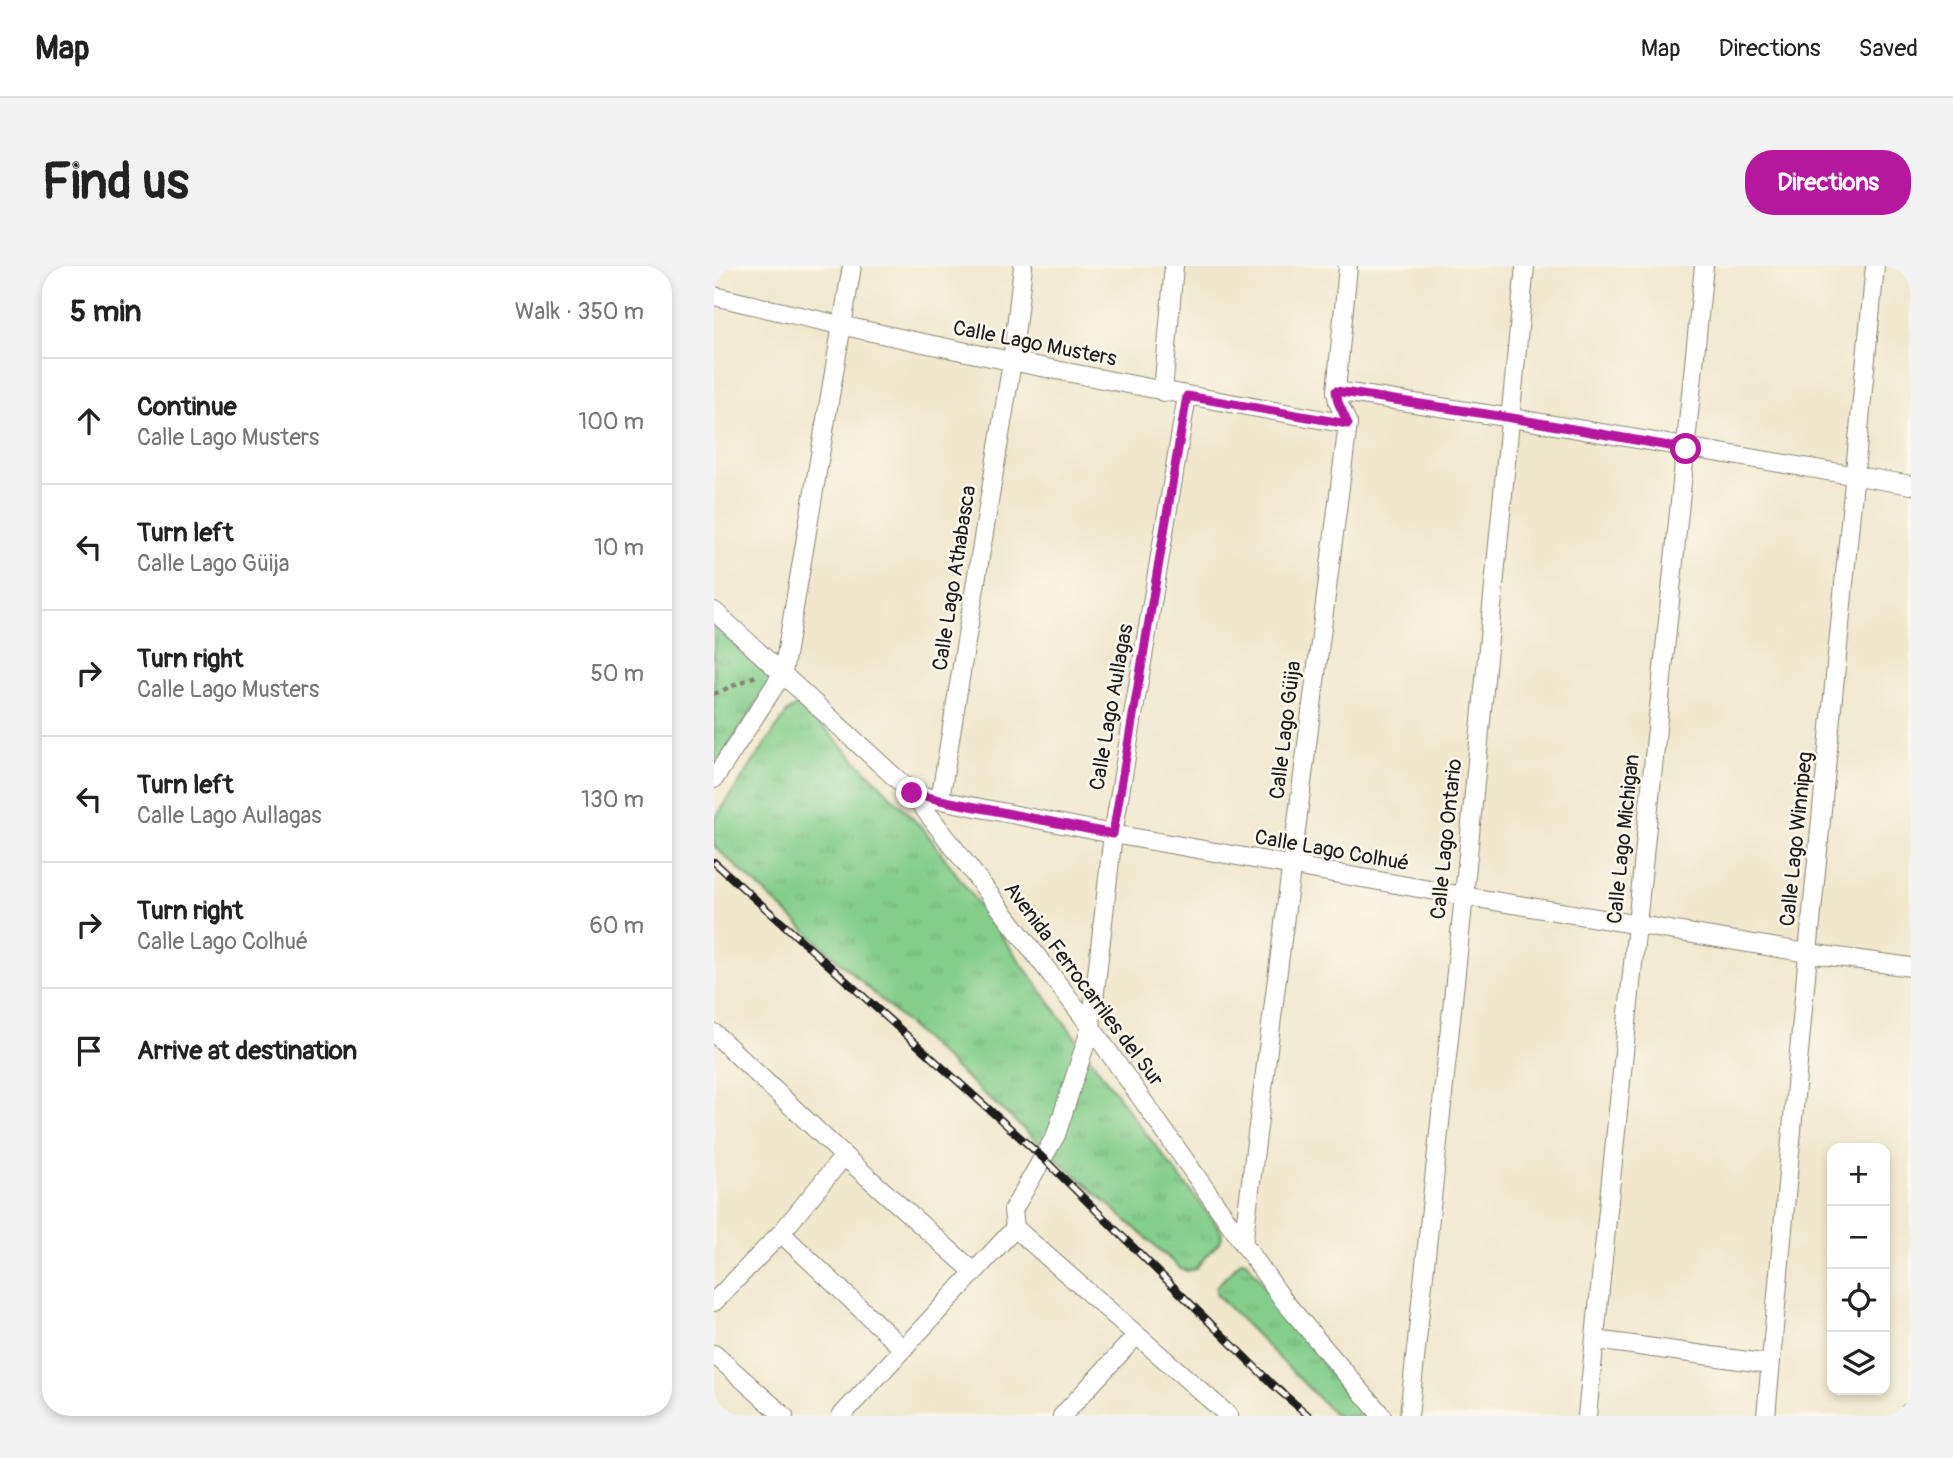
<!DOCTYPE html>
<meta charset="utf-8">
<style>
:root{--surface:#fff;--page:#f2f2f2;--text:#222;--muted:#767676;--line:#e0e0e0;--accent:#b5179e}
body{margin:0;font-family:Pangolin,sans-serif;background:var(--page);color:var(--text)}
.controls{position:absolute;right:21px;bottom:21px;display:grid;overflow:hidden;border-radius:14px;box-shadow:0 4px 10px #0003}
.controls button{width:63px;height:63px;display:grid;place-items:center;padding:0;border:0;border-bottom:2px solid var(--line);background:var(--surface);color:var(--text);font:35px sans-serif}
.stop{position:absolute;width:21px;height:21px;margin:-16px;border:5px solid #b5179e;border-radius:50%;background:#fff}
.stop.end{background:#b5179e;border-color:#fff;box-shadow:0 2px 7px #0008}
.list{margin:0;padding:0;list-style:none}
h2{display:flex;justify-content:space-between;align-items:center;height:91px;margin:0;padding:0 28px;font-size:30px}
h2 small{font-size:23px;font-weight:400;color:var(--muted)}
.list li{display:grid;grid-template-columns:46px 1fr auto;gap:21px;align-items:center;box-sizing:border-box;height:126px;padding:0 28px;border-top:2px solid var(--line)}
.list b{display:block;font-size:26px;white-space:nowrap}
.list p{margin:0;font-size:23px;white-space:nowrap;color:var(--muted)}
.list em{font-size:23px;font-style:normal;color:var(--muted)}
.icon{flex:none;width:38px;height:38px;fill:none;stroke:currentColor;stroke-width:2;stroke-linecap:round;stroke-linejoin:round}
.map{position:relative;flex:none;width:1197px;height:1150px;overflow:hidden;border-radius:28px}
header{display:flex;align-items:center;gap:42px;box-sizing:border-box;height:98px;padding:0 35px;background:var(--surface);border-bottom:2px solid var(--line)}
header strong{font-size:33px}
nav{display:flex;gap:38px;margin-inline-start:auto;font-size:24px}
.intro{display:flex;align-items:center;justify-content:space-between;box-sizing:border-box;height:168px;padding:0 42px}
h1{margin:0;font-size:49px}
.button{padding:18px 32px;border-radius:28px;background:var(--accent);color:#fff;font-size:24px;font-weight:700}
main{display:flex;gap:42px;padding:0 42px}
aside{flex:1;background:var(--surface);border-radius:28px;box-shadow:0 4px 10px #0003}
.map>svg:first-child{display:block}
.park{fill:url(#park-tufts);stroke:#507554;stroke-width:2}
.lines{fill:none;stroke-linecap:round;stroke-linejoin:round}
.street-casing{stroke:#868274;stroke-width:20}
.path{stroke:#868274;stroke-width:4.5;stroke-dasharray:5 5;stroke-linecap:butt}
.street{stroke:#fff;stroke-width:18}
.rail-casing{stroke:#1c1c1c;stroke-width:8}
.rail{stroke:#fbf7ec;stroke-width:5;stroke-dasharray:16;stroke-linecap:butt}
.route{stroke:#b5179e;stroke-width:9}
.labels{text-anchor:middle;stroke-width:5;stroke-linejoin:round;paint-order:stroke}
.street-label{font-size:21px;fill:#1c1c1c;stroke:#fbf7ec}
</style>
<header>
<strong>Map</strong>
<nav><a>Map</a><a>Directions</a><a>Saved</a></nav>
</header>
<div class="intro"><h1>Find us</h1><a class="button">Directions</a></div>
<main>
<aside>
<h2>5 min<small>Walk · 350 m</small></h2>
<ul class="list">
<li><svg class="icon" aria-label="ahead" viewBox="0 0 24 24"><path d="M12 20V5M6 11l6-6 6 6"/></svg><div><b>Continue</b><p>Calle Lago Musters</p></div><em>100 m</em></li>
<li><svg class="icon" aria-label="left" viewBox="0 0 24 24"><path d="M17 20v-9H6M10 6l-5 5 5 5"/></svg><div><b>Turn left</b><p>Calle Lago Güija</p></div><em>10 m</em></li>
<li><svg class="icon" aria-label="right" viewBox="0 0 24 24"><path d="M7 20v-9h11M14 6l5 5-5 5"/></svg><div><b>Turn right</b><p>Calle Lago Musters</p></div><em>50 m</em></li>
<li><svg class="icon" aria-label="left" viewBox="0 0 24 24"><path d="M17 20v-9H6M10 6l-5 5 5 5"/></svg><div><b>Turn left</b><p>Calle Lago Aullagas</p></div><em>130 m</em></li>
<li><svg class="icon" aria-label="right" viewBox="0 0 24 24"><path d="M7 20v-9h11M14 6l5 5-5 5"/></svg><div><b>Turn right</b><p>Calle Lago Colhué</p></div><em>60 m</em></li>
<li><svg class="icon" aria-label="arrive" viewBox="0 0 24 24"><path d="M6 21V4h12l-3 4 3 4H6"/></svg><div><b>Arrive at destination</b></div></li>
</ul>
</aside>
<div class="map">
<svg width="1197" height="1150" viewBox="0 0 1197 1150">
<defs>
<pattern id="park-tufts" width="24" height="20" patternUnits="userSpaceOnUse" patternTransform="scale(1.75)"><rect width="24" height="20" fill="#84ce8b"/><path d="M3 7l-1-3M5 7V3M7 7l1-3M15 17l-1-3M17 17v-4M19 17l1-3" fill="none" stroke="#71b077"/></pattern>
</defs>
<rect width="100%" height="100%" fill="#fbf7ec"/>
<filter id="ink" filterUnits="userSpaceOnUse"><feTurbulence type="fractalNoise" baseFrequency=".0143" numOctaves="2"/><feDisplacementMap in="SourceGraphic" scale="14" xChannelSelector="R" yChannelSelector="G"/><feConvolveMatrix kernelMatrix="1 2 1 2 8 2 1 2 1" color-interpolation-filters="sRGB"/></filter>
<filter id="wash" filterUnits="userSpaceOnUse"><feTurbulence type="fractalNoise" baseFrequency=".00686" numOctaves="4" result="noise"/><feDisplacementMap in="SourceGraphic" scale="28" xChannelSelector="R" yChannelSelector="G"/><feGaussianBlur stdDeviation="1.57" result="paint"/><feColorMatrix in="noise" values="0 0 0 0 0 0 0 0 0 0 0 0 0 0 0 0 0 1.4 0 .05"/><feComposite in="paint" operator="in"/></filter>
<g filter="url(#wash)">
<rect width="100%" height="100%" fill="#f0e7cc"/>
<g class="park">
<path d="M 0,359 L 58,412 L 0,504 Z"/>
<path d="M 84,439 L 91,442 L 211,565 L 420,852 L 504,960 L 508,967 L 507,974 L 481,1003 L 473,1005 L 467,1003 L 241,802 L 0,580 L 0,554 L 74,445 Z"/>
<path d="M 528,994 L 533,996 L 625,1120 L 653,1150 L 622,1150 L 502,1028 L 502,1021 Z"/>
</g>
</g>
<g filter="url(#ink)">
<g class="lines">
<defs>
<g id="street">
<path d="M 0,30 C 210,80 421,121 634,158"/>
<path d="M 622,125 L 798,152 L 1197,219"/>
<path d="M 449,126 L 460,0"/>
<path d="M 0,345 L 198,527 L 377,761 L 570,1035 L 668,1150"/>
<path d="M 0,513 L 69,407 L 138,0"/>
<path d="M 198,527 L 226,534 L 399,568 L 750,630 L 1094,687 L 1197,701"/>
<path d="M 226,534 L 298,96 L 309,0"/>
<path d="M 0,767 L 130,890 L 260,1006"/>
<path d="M 301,962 L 299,944 L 342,869 L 377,761 L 399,568 L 473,130"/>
<path d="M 301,962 L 515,1150"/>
<path d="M 67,967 L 188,1082"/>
<path d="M 529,978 L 634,158 L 624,136 L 622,125 L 634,0"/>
<path d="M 0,1036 L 67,967 L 130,890"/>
<path d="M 882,1074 L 1055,1098"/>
<path d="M 0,1088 L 70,1150"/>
<path d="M 127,1150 L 301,962"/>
<path d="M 348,1150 L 422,1070"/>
<path d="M 695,1150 L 750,630 L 811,0"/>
<path d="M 873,1150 L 990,0"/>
<path d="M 1052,1150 L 1094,687 L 1161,0"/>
</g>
</defs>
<use href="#street" class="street-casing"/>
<g class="path">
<path d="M 0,428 L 44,409"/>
<path d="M 1182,1150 L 1191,1140 L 1197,1146"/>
</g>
<use href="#street" class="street"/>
<defs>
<path id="rail" d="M 0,596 L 329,892 L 559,1119 L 595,1150"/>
</defs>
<use href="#rail" class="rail-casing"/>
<use href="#rail" class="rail"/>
</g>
</g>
<g class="lines" filter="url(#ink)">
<path class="route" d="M 198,527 L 226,534 L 399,568 L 473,130 L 634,158 L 624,136 L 622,125 L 798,152 L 972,183"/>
</g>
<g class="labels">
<g class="street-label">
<text transform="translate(321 77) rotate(11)" y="7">Calle Lago Musters</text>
<text transform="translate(240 312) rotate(-81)" y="7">Calle Lago Athabasca</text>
<text transform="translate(397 441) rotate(-80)" y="7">Calle Lago Aullagas</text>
<text transform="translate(571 464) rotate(-83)" y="7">Calle Lago Güija</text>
<text transform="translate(732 573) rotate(-84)" y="7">Calle Lago Ontario</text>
<text transform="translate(909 573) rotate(-84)" y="7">Calle Lago Michigan</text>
<text transform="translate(1082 573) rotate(-84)" y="7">Calle Lago Winnipeg</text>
<text transform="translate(618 584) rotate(10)" y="7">Calle Lago Colhué</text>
<text transform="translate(370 718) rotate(53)" y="7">Avenida Ferrocarriles del Sur</text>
</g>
</g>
</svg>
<div class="controls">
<button>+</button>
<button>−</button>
<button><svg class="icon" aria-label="locate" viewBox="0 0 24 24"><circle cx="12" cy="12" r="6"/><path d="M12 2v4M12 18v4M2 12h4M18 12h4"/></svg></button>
<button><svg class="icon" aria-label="layers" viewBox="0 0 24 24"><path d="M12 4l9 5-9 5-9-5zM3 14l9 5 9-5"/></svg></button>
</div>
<div class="stop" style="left:972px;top:183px"></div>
<div class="stop end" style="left:198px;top:527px"></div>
</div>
</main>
